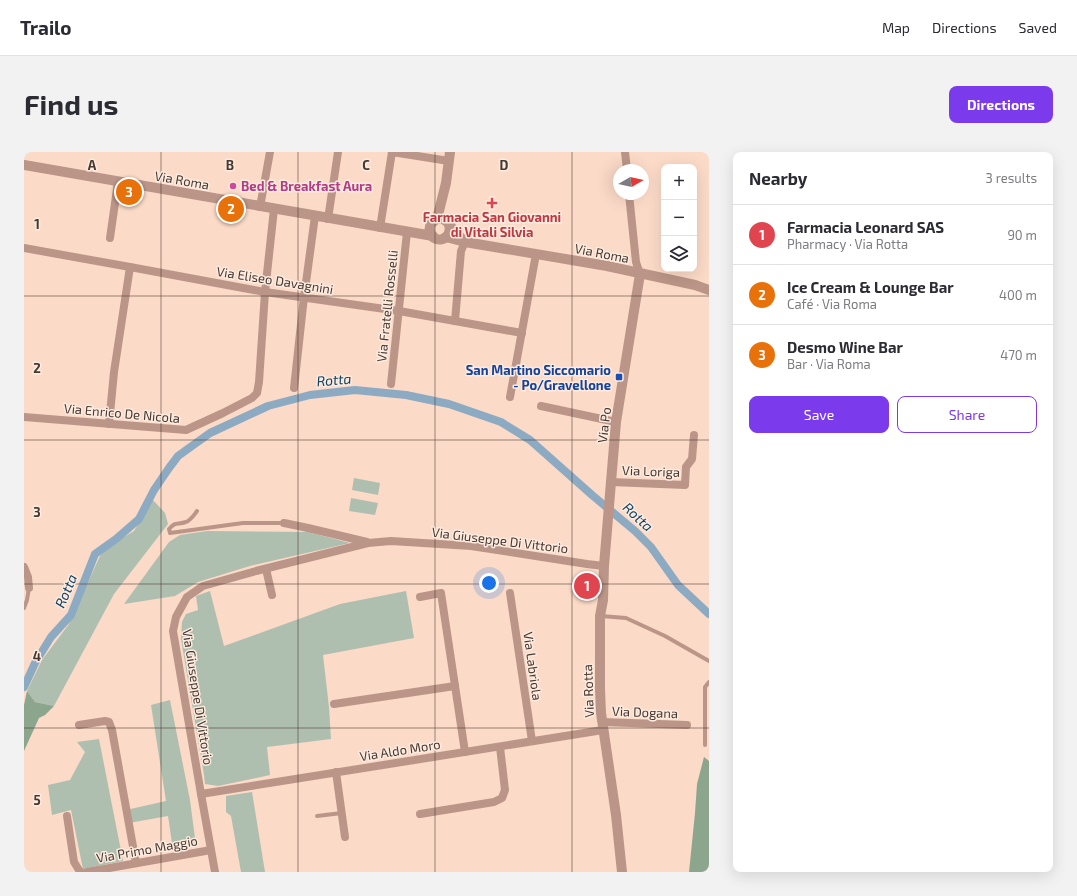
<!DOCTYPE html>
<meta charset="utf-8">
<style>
:root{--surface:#fff;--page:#f2f2f3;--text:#2b2b33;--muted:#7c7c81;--line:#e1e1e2;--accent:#7c3aed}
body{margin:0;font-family:"Exo 2",sans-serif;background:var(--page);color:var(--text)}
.controls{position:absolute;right:12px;top:12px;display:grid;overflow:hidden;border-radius:8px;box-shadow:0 4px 16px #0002}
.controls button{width:36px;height:36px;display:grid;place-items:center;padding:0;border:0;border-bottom:1px solid var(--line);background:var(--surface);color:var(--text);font:20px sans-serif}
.compass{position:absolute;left:589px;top:12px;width:36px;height:36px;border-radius:50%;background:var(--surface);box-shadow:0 4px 16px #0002;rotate:81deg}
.you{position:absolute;left:465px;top:431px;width:14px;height:14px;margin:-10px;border:3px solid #fff;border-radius:50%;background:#1a73e8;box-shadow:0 0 0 6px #1a73e833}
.badge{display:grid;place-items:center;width:26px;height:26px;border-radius:50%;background:var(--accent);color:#fff;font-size:13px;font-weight:700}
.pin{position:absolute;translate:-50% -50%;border:2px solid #fff;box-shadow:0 1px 4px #0006}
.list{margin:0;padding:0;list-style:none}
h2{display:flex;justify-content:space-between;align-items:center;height:52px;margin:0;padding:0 16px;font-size:17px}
h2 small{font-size:13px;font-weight:400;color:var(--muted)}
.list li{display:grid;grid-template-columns:26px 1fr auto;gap:12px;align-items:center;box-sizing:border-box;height:60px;padding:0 16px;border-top:1px solid var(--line)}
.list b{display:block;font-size:15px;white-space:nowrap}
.list p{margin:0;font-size:13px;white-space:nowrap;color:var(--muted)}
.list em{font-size:13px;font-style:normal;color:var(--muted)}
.actions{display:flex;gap:8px;padding:12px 16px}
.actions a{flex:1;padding:9px 0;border:1px solid var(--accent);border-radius:8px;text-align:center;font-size:14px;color:var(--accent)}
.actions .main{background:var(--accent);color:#fff}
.icon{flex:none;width:22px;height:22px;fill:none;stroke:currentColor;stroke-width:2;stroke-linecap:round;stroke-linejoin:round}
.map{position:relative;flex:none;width:685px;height:720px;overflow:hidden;border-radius:8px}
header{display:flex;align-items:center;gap:24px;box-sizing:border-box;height:56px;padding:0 20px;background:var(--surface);border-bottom:1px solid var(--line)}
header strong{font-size:19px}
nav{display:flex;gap:22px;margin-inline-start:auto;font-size:14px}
.intro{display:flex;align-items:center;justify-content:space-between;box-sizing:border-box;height:96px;padding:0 24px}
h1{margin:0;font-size:28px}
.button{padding:10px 18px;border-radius:8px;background:var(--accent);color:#fff;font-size:14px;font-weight:700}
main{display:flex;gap:24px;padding:0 24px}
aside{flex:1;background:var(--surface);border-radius:8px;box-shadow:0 4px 16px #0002}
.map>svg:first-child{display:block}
.green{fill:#afbfaf}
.forest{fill:#8ba68c}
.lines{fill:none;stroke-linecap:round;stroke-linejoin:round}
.canal{stroke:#8daac3;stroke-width:8}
.service{stroke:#bb9688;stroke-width:4}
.minor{stroke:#bb9688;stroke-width:8}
.tertiary{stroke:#bb9688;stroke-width:10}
.grid{fill:none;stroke:#463932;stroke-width:1;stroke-opacity:0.55}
.hotel-dot{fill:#d1479c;stroke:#feebdf;stroke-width:1.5}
.health-dot{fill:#e0444e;stroke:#feebdf;stroke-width:1.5}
.transit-dot{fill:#1a4fb4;stroke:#feebdf;stroke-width:1.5}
.labels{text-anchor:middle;stroke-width:3;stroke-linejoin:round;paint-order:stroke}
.street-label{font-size:13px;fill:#463932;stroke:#feebdf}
.hotel-label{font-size:13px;font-weight:bold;fill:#b23c85;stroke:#feebdf;text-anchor:start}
.health-label{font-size:13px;font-weight:bold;fill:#be3a42;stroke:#feebdf}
.transit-label{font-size:13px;font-weight:bold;fill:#164399;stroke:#feebdf;text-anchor:end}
.water-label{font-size:14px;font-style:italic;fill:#0e4163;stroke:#feebdf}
.grid-label{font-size:13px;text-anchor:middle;font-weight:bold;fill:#463932;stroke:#feebdf;stroke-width:3;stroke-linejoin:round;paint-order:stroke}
</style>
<header>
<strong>Trailo</strong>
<nav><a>Map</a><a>Directions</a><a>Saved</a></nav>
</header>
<div class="intro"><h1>Find us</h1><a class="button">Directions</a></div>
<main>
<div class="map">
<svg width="685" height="720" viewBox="0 0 685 720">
<rect width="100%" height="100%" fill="#fbdac7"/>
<g class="green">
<path d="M 330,326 L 356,331 L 354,343 L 328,338 Z"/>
<path d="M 327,346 L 354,351 L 351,363 L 325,359 Z"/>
<path d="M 129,348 L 141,361 L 144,372 L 90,442 L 30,554 L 11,550 L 3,539 L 18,508 L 45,472 L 76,404 L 83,395 L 110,379 Z"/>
<path d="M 183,379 L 284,380 L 326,391 L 226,414 L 174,430 L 151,444 L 100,452 L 145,390 L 156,383 Z"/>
<path d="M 186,439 L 200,494 L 316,452 L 382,439 L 390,486 L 299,503 L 305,555 L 307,587 L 243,595 L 246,623 L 194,634 L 181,632 L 180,623 L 157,487 L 158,470 L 162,462 L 174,458 L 172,444 Z"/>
<path d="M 146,548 L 166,648 L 172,694 L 149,698 L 144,664 L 105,671 L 102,658 L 142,649 L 127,553 Z"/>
<path d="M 75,587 L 99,709 L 59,717 L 47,658 L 28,663 L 24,633 L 46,628 L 61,600 L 53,590 Z"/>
<path d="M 228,640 L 241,720 L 217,720 L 207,664 L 202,660 L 202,644 Z"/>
</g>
<g class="forest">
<path d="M 3,539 L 11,550 L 30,554 L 21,563 L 15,566 L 0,599 L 0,553 Z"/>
<path d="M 680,605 L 685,609 L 685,720 L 665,720 L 671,661 L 673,632 Z"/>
</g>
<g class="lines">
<path class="canal" d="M 0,535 L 11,511 L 27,485 L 47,463 L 71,402 L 92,387 L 115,367 L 130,338 L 145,316 L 154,304 L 186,281 L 244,254 L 286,243 L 331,238 L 382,243 L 425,252 L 477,270 L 506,288 L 568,343 L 611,379 L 627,395 L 654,433 L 685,462"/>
<g class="service">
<path d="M 173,359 C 170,363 167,368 162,370 C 153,373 152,369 145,377 L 146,381 L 219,371 L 260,371"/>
<path d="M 0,456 L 3,448 L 5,436"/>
<path d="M 577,464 L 602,466 L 641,484 L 685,509"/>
<path d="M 681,593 L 681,535 L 685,530"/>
<path d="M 293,664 L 318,661"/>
</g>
<g class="minor">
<path d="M 601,0 L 603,18"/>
<path d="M 605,42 L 612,110 L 616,122"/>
<path d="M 236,55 L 246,0"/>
<path d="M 304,67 L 314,0"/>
<path d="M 356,76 L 368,0 L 425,9"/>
<path d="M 86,86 L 94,30"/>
<path d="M 0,96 L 106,115 L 241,140 L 375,159 L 498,181"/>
<path d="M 431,169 L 437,99 L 441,90"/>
<path d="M 367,232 L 383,80"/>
<path d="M 270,236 L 280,145 L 291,64"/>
<path d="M 486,245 L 512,102"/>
<path d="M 517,254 L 592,270"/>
<path d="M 0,265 L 162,278 L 199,261 L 228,246 L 233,241 L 235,230 L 241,140 L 250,57"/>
<path d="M 85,272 L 90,220 L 106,115"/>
<path d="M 587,330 L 661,333 L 662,315 L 668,307 L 670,283"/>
<path d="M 260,371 L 284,376 L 343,390"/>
<path d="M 0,415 L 4,425 L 5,436"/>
<path d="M 242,417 L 248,443"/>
<path d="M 486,441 L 508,589"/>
<path d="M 396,445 L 417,441 L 441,600"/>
<path d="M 310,552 L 431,534"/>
<path d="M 578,570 L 663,573"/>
<path d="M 55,573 L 81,569 L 85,570 L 88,578 L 112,711"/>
<path d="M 312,620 L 321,685"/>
<path d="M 177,642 L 579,578"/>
<path d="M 396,662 L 470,650 L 478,646 L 481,638 L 476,595"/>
<path d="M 43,664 L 50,710 L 55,718 L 57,720"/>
<path d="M 63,720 L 187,698"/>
<path d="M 191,720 L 177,642 L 149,479 L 152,465 L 163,445 L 179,434 L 232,419 L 344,391 L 367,389 L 447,394 L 563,412 L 580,414"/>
</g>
<g class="tertiary">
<path d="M 0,13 L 409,84"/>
<path d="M 413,67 L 422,31 L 426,0"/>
<path d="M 425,72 C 430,89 408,93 406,79 C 405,76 406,72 409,70 C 418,60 426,73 431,80 C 434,83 437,86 440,89"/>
<path d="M 422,85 L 441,90 L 583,114 L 671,133 L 685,138"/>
<path d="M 598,720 L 592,663 L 577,561 L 576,537 L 576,464 L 579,448 L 580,414 L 592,270 L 616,122"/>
</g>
</g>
<path class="grid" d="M 137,0 L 137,720M 274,0 L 274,720M 411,0 L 411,720M 548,0 L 548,720M 0,144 L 685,144M 0,288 L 685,288M 0,432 L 685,432M 0,576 L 685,576"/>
<circle class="hotel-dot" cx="209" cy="34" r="4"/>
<path class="health-dot" d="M466 45h4v4h4v4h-4v4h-4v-4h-4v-4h4z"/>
<rect class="transit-dot" x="591" y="221" width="8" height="8" rx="2"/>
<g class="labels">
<g class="street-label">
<text transform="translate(158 28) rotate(10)" y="5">Via Roma</text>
<text transform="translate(578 101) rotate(11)" y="5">Via Roma</text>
<text transform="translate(251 128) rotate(9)" y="5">Via Eliseo Davagnini</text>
<text transform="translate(363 154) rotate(-84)" y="5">Via Fratelli Rosselli</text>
<text transform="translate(98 261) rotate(5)" y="5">Via Enrico De Nicola</text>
<text transform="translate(580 273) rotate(-83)" y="5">Via Po</text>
<text transform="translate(627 319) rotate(2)" y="5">Via Loriga</text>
<text transform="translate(476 388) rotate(7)" y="5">Via Giuseppe Di Vittorio</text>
<text transform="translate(509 514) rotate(82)" y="5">Via Labriola</text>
<text transform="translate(564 539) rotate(-92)" y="5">Via Rotta</text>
<text transform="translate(174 545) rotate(81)" y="5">Via Giuseppe Di Vittorio</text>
<text transform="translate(621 560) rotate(2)" y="5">Via Dogana</text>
<text transform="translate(376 598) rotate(-9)" y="5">Via Aldo Moro</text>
<text transform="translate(123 697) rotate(-10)" y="5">Via Primo Maggio</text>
</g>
<g class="hotel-label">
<text x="217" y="39">Bed &amp; Breakfast Aura</text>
</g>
<g class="health-label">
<text x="468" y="70">Farmacia San Giovanni<tspan x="468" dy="15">di Vitali Silvia</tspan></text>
</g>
<g class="transit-label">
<text x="587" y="223">San Martino Siccomario<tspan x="587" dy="15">- Po/Gravellone</tspan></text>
</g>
<g class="water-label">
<text transform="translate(310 228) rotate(-5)" y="5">Rotta</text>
<text transform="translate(614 365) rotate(43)" y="5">Rotta</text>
<text transform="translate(42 439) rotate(-67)" y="5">Rotta</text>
</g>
</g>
<g class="grid-label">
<text x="68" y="18">A</text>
<text x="206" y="18">B</text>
<text x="342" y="18">C</text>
<text x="480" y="18">D</text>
<text x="13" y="77">1</text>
<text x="13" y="221">2</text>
<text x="13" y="365">3</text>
<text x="13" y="509">4</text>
<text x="13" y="653">5</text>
</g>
</svg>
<div class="controls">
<button>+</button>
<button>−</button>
<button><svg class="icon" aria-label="layers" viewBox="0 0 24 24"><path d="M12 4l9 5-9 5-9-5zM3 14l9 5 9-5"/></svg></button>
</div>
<svg class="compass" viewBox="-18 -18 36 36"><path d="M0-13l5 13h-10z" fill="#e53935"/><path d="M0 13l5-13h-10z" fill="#7c7c81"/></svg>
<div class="you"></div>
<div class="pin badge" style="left:563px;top:434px;background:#e0444e">1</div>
<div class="pin badge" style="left:207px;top:57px;background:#e8710a">2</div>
<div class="pin badge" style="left:105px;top:40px;background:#e8710a">3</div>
</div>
<aside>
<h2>Nearby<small>3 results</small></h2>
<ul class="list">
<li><span class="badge" style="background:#e0444e">1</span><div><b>Farmacia Leonard SAS</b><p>Pharmacy · Via Rotta</p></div><em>90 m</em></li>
<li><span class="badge" style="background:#e8710a">2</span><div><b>Ice Cream &amp; Lounge Bar</b><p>Café · Via Roma</p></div><em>400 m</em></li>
<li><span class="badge" style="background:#e8710a">3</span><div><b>Desmo Wine Bar</b><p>Bar · Via Roma</p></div><em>470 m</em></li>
</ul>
<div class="actions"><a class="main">Save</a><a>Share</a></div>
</aside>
</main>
